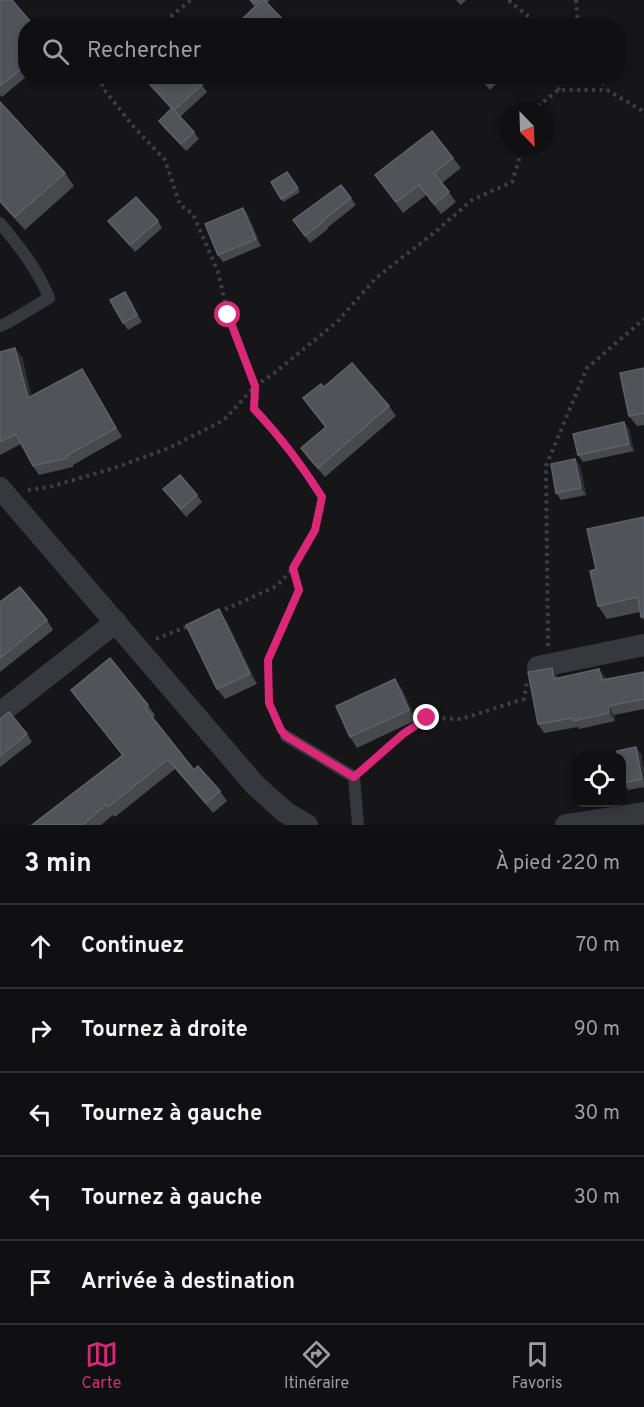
<!DOCTYPE html>
<html lang="fr">
<meta charset="utf-8">
<style>
:root{--surface:#101012;--page:#19191b;--text:#f1f3f6;--muted:#9c9d9f;--line:#303032;--accent:#db2777}
body{margin:0;font-family:Overpass,sans-serif;background:var(--page);color:var(--text)}
.controls{position:absolute;right:18px;bottom:18px;display:grid;overflow:hidden;border-radius:12px;box-shadow:0 3px 9px #0003}
.controls button{width:54px;height:54px;display:grid;place-items:center;padding:0;border:0;border-bottom:2px solid var(--line);background:var(--surface);color:var(--text);font:30px sans-serif}
.compass{position:absolute;left:500px;top:102px;width:54px;height:54px;border-radius:50%;background:var(--surface);box-shadow:0 3px 9px #0003;rotate:157deg}
.stop{position:absolute;width:18px;height:18px;margin:-14px;border:4px solid #db2777;border-radius:50%;background:#fff}
.stop.end{background:#db2777;border-color:#fff;box-shadow:0 2px 6px #0008}
.list{margin:0;padding:0;list-style:none}
h2{display:flex;justify-content:space-between;align-items:center;height:78px;margin:0;padding:0 24px;font-size:26px}
h2 small{font-size:20px;font-weight:400;color:var(--muted)}
.list li{display:grid;grid-template-columns:39px 1fr auto;gap:18px;align-items:center;box-sizing:border-box;height:84px;padding:0 24px;border-top:2px solid var(--line)}
.list b{display:block;font-size:22px;white-space:nowrap}
.list em{font-size:20px;font-style:normal;color:var(--muted)}
.icon{flex:none;width:33px;height:33px;fill:none;stroke:currentColor;stroke-width:2;stroke-linecap:round;stroke-linejoin:round}
.map{position:relative;flex:none;width:644px;height:825px;overflow:hidden}
.search{position:absolute;background:var(--surface);box-shadow:0 3px 9px #0003;left:18px;right:18px;top:18px;height:66px;display:flex;align-items:center;gap:15px;box-sizing:border-box;padding:0 21px;border-radius:24px;color:var(--muted);font-size:22px}
.sheet{height:498px;background:var(--surface)}
nav{display:flex;justify-content:space-around;align-items:center;box-sizing:border-box;height:84px;border-top:2px solid var(--line);background:var(--surface);font-size:16px;color:var(--muted)}
nav a{display:grid;justify-items:center;gap:3px}
nav .on{color:var(--accent)}
.map>svg:first-child{display:block}
.lines{fill:none;stroke-linecap:round;stroke-linejoin:round}
.path{stroke:#3d3f44;stroke-width:4;stroke-dasharray:3 4.5;stroke-linecap:butt}
.service{stroke:#37383d;stroke-width:12}
.minor{stroke:#37383d;stroke-width:22}
.wall{fill:#47494d}
.shaded-wall{fill:#2f3033}
.building{fill:#525359;stroke:#5f6168;stroke-width:1.5}
.route{stroke:#db2777;stroke-width:8}
</style>
<div class="map">
<svg width="644" height="825" viewBox="0 0 644 825">
<rect width="100%" height="100%" fill="#161618"/>
<g class="lines">
<g class="path">
<path d="M 510,0 L 510,2 L 541,26"/>
<path d="M 576,0 L 578,26"/>
<path d="M 159,26 L 191,0"/>
<path d="M 103,76 L 102,87 L 133,126 L 165,160 L 180,205 L 193,214 L 218,272 L 228,315 L 255,386 L 253,409 C 281,438 301,463 322,497 L 315,530 L 293,568 L 277,586 L 217,613"/>
<path d="M 598,76 L 607,89"/>
<path d="M 558,90 L 567,76"/>
<path d="M 532,111 L 558,90 L 607,90 L 641,110 L 644,115"/>
<path d="M 28,490 L 50,487 L 114,468 L 169,448 L 224,420 L 255,386 L 273,374 L 337,322 L 376,278 L 435,232 L 472,200 L 512,182 L 523,147"/>
<path d="M 156,639 L 191,625"/>
<path d="M 548,646 L 546,466 L 587,368 L 644,319"/>
<path d="M 280,725 L 269,703 L 268,660 L 299,589 L 294,569"/>
<path d="M 363,769 L 403,734 L 427,718 L 461,719 L 524,699 L 527,682"/>
</g>
<g class="service">
<path d="M 0,223 C 19,246 38,270 49,298 L 7,323 L 0,326"/>
<path d="M 286,736 L 354,777 L 358,825"/>
</g>
<g class="minor">
<path d="M 0,488 L 255,785 L 285,812 L 307,825"/>
<path d="M 538,667 L 644,645"/>
<path d="M 0,713 L 116,622"/>
<path d="M 566,825 L 644,813"/>
</g>
</g>
<g class="wall">
<path d="M 0,0 L 26,26 L 26,76 L 27,76 L 2,97 L 0,95 Z"/>
<path d="M 249,0 L 270,0 L 267,3 L 255,7 Z"/>
<path d="M 456,0 L 466,0 L 461,5 Z"/>
<path d="M 478,76 L 504,76 L 490,90 Z"/>
<path d="M 146,80 L 202,85 L 207,92 L 180,117 L 194,132 L 199,139 L 186,151 L 164,128 L 159,121 L 171,109 L 151,87 Z"/>
<path d="M 0,102 L 65,173 L 74,186 L 25,230 L 0,203 Z"/>
<path d="M 453,158 L 461,168 L 442,183 L 456,202 L 441,214 L 426,195 L 403,213 L 375,175 Z"/>
<path d="M 287,172 L 300,192 L 283,202 L 271,182 Z"/>
<path d="M 341,185 L 356,205 L 327,228 L 328,229 L 310,243 L 293,220 Z"/>
<path d="M 243,208 L 248,215 L 261,246 L 223,262 L 218,255 Z"/>
<path d="M 108,221 L 158,221 L 162,228 L 135,252 Z"/>
<path d="M 125,292 L 142,322 L 128,330 L 123,323 Z"/>
<path d="M 0,352 L 22,357 L 31,396 L 88,378 L 122,437 L 73,465 L 73,467 L 39,475 L 33,466 L 21,444 L 0,455 Z"/>
<path d="M 644,368 L 644,425 L 637,426 L 629,416 Z"/>
<path d="M 324,387 L 389,406 L 396,416 L 325,477 L 308,458 L 301,448 L 325,427 L 303,398 Z"/>
<path d="M 624,422 L 629,429 L 634,451 L 583,462 L 578,455 Z"/>
<path d="M 575,459 L 580,466 L 586,495 L 561,500 L 556,493 Z"/>
<path d="M 163,489 L 197,495 L 202,502 L 186,517 Z"/>
<path d="M 644,517 L 644,620 L 641,617 L 640,612 L 607,619 L 598,606 L 596,569 Z"/>
<path d="M 0,602 L 47,620 L 53,630 L 0,672 Z"/>
<path d="M 226,620 L 257,684 L 225,699 L 217,689 Z"/>
<path d="M 552,668 L 558,678 L 605,677 L 606,679 L 644,672 L 644,709 L 614,715 L 615,721 L 579,729 L 578,727 L 544,733 L 538,724 Z"/>
<path d="M 402,689 L 416,720 L 357,748 L 350,737 Z"/>
<path d="M 71,690 L 148,705 L 155,715 L 153,718 L 194,770 L 220,791 L 227,801 L 213,813 L 175,769 L 115,817 L 113,815 L 101,825 L 32,825 L 122,755 Z"/>
<path d="M 0,719 L 27,734 L 32,742 L 0,767 Z"/>
<path d="M 636,747 L 641,754 L 644,771 L 644,787 L 628,790 L 624,783 Z"/>
</g>
<g class="shaded-wall">
<path d="M 243,208 L 248,215 L 261,246 L 256,239 Z"/>
<path d="M 125,292 L 130,299 L 142,322 L 137,315 Z"/>
<path d="M 15,348 L 22,357 L 34,407 L 28,398 Z"/>
<path d="M 82,369 L 88,378 L 122,437 L 116,428 Z"/>
<path d="M 624,422 L 629,429 L 634,451 L 629,444 Z"/>
<path d="M 575,459 L 580,466 L 586,495 L 581,488 Z"/>
<path d="M 219,609 L 226,620 L 257,684 L 250,674 Z"/>
<path d="M 552,668 L 558,677 L 560,687 L 554,679 Z"/>
<path d="M 599,669 L 605,677 L 608,688 L 602,680 Z"/>
<path d="M 395,679 L 402,689 L 416,720 L 409,710 Z"/>
<path d="M 608,706 L 614,715 L 615,721 L 609,713 Z"/>
<path d="M 636,747 L 641,754 L 644,771 L 644,781 L 642,779 Z"/>
</g>
<g class="building">
<path d="M 0,0 L 12,0 L 34,26 L 26,26 L 26,65 L 0,86 Z"/>
<path d="M 251,0 L 258,0 L 254,4 Z"/>
<path d="M 262,0 L 264,0 L 289,26 L 235,26 Z"/>
<path d="M 515,22 L 519,26 L 511,26 Z"/>
<path d="M 149,76 L 195,76 L 202,85 L 174,110 L 146,80 Z"/>
<path d="M 479,76 L 491,76 L 485,83 Z"/>
<path d="M 0,102 L 65,173 L 15,217 L 0,200 Z"/>
<path d="M 172,108 L 194,132 L 181,144 L 159,121 Z"/>
<path d="M 432,131 L 453,158 L 434,173 L 449,192 L 434,204 L 419,185 L 396,202 L 375,175 Z"/>
<path d="M 287,172 L 298,188 L 281,199 L 271,182 Z"/>
<path d="M 341,185 L 351,198 L 322,221 L 323,222 L 305,236 L 293,220 Z"/>
<path d="M 136,197 L 158,221 L 130,245 L 108,221 Z"/>
<path d="M 243,208 L 256,239 L 218,255 L 205,224 Z"/>
<path d="M 125,292 L 137,315 L 123,323 L 110,300 Z"/>
<path d="M 15,348 L 28,398 L 82,369 L 116,428 L 66,456 L 67,458 L 33,466 L 16,434 L 0,442 L 0,352 Z"/>
<path d="M 352,363 L 389,406 L 318,468 L 301,448 L 326,427 L 303,398 L 321,384 L 324,387 Z"/>
<path d="M 644,368 L 644,413 L 629,416 L 620,373 Z"/>
<path d="M 624,422 L 629,444 L 578,455 L 573,434 Z"/>
<path d="M 575,459 L 581,488 L 556,493 L 551,464 Z"/>
<path d="M 180,475 L 197,495 L 181,509 L 163,489 Z"/>
<path d="M 644,517 L 644,616 L 641,617 L 638,597 L 598,606 L 590,571 L 596,569 L 587,529 Z"/>
<path d="M 20,587 L 47,620 L 0,658 L 0,602 Z"/>
<path d="M 219,609 L 250,674 L 217,689 L 186,625 Z"/>
<path d="M 110,658 L 148,705 L 145,708 L 194,770 L 198,766 L 220,791 L 206,803 L 168,759 L 108,807 L 106,805 L 82,825 L 32,825 L 123,755 L 71,690 Z"/>
<path d="M 552,668 L 554,679 L 599,669 L 602,680 L 644,672 L 644,699 L 608,706 L 609,713 L 573,721 L 573,718 L 538,724 L 528,672 Z"/>
<path d="M 395,679 L 409,710 L 350,737 L 336,706 Z"/>
<path d="M 9,712 L 27,734 L 0,756 L 0,719 Z"/>
<path d="M 636,747 L 642,779 L 624,783 L 621,773 L 621,758 L 618,758 L 617,751 Z"/>
</g>
<g class="lines">
<path class="route" d="M 228,315 L 255,386 L 254,409 C 281,437 301,464 322,497 L 315,530 L 293,568 L 299,590 L 268,660 L 269,703 L 281,730 L 286,736 L 354,777 L 403,734 L 427,718"/>
</g>
</svg>
<div class="controls">
<button><svg class="icon" aria-label="locate" viewBox="0 0 24 24"><circle cx="12" cy="12" r="6"/><path d="M12 2v4M12 18v4M2 12h4M18 12h4"/></svg></button>
</div>
<svg class="compass" viewBox="-18 -18 36 36"><path d="M0-13l5 13h-10z" fill="#e53935"/><path d="M0 13l5-13h-10z" fill="#9c9d9f"/></svg>
<div class="stop" style="left:228px;top:315px"></div>
<div class="stop end" style="left:427px;top:718px"></div>
<div class="search"><svg class="icon" aria-label="search" viewBox="0 0 24 24"><circle cx="10" cy="10" r="6"/><path d="M15 15l6 6"/></svg>Rechercher</div>
</div>
<section class="sheet">
<h2>3 min<small>À pied · 220 m</small></h2>
<ul class="list">
<li><svg class="icon" aria-label="ahead" viewBox="0 0 24 24"><path d="M12 20V5M6 11l6-6 6 6"/></svg><div><b>Continuez</b></div><em>70 m</em></li>
<li><svg class="icon" aria-label="right" viewBox="0 0 24 24"><path d="M7 20v-9h11M14 6l5 5-5 5"/></svg><div><b>Tournez à droite</b></div><em>90 m</em></li>
<li><svg class="icon" aria-label="left" viewBox="0 0 24 24"><path d="M17 20v-9H6M10 6l-5 5 5 5"/></svg><div><b>Tournez à gauche</b></div><em>30 m</em></li>
<li><svg class="icon" aria-label="left" viewBox="0 0 24 24"><path d="M17 20v-9H6M10 6l-5 5 5 5"/></svg><div><b>Tournez à gauche</b></div><em>30 m</em></li>
<li><svg class="icon" aria-label="arrive" viewBox="0 0 24 24"><path d="M6 21V4h12l-3 4 3 4H6"/></svg><div><b>Arrivée à destination</b></div></li>
</ul>
</section>
<nav>
<a class="on"><svg class="icon" aria-label="map" viewBox="0 0 24 24"><path d="M3 6l6-2 6 2 6-2v14l-6 2-6-2-6 2zM9 4v14M15 6v14"/></svg>Carte</a>
<a><svg class="icon" aria-label="directions" viewBox="0 0 24 24"><path d="M12 3l9 9-9 9-9-9zM9 14v-3h6M13 9l2 2-2 2"/></svg>Itinéraire</a>
<a><svg class="icon" aria-label="saved" viewBox="0 0 24 24"><path d="M7 4h10v16l-5-4-5 4z"/></svg>Favoris</a>
</nav>
